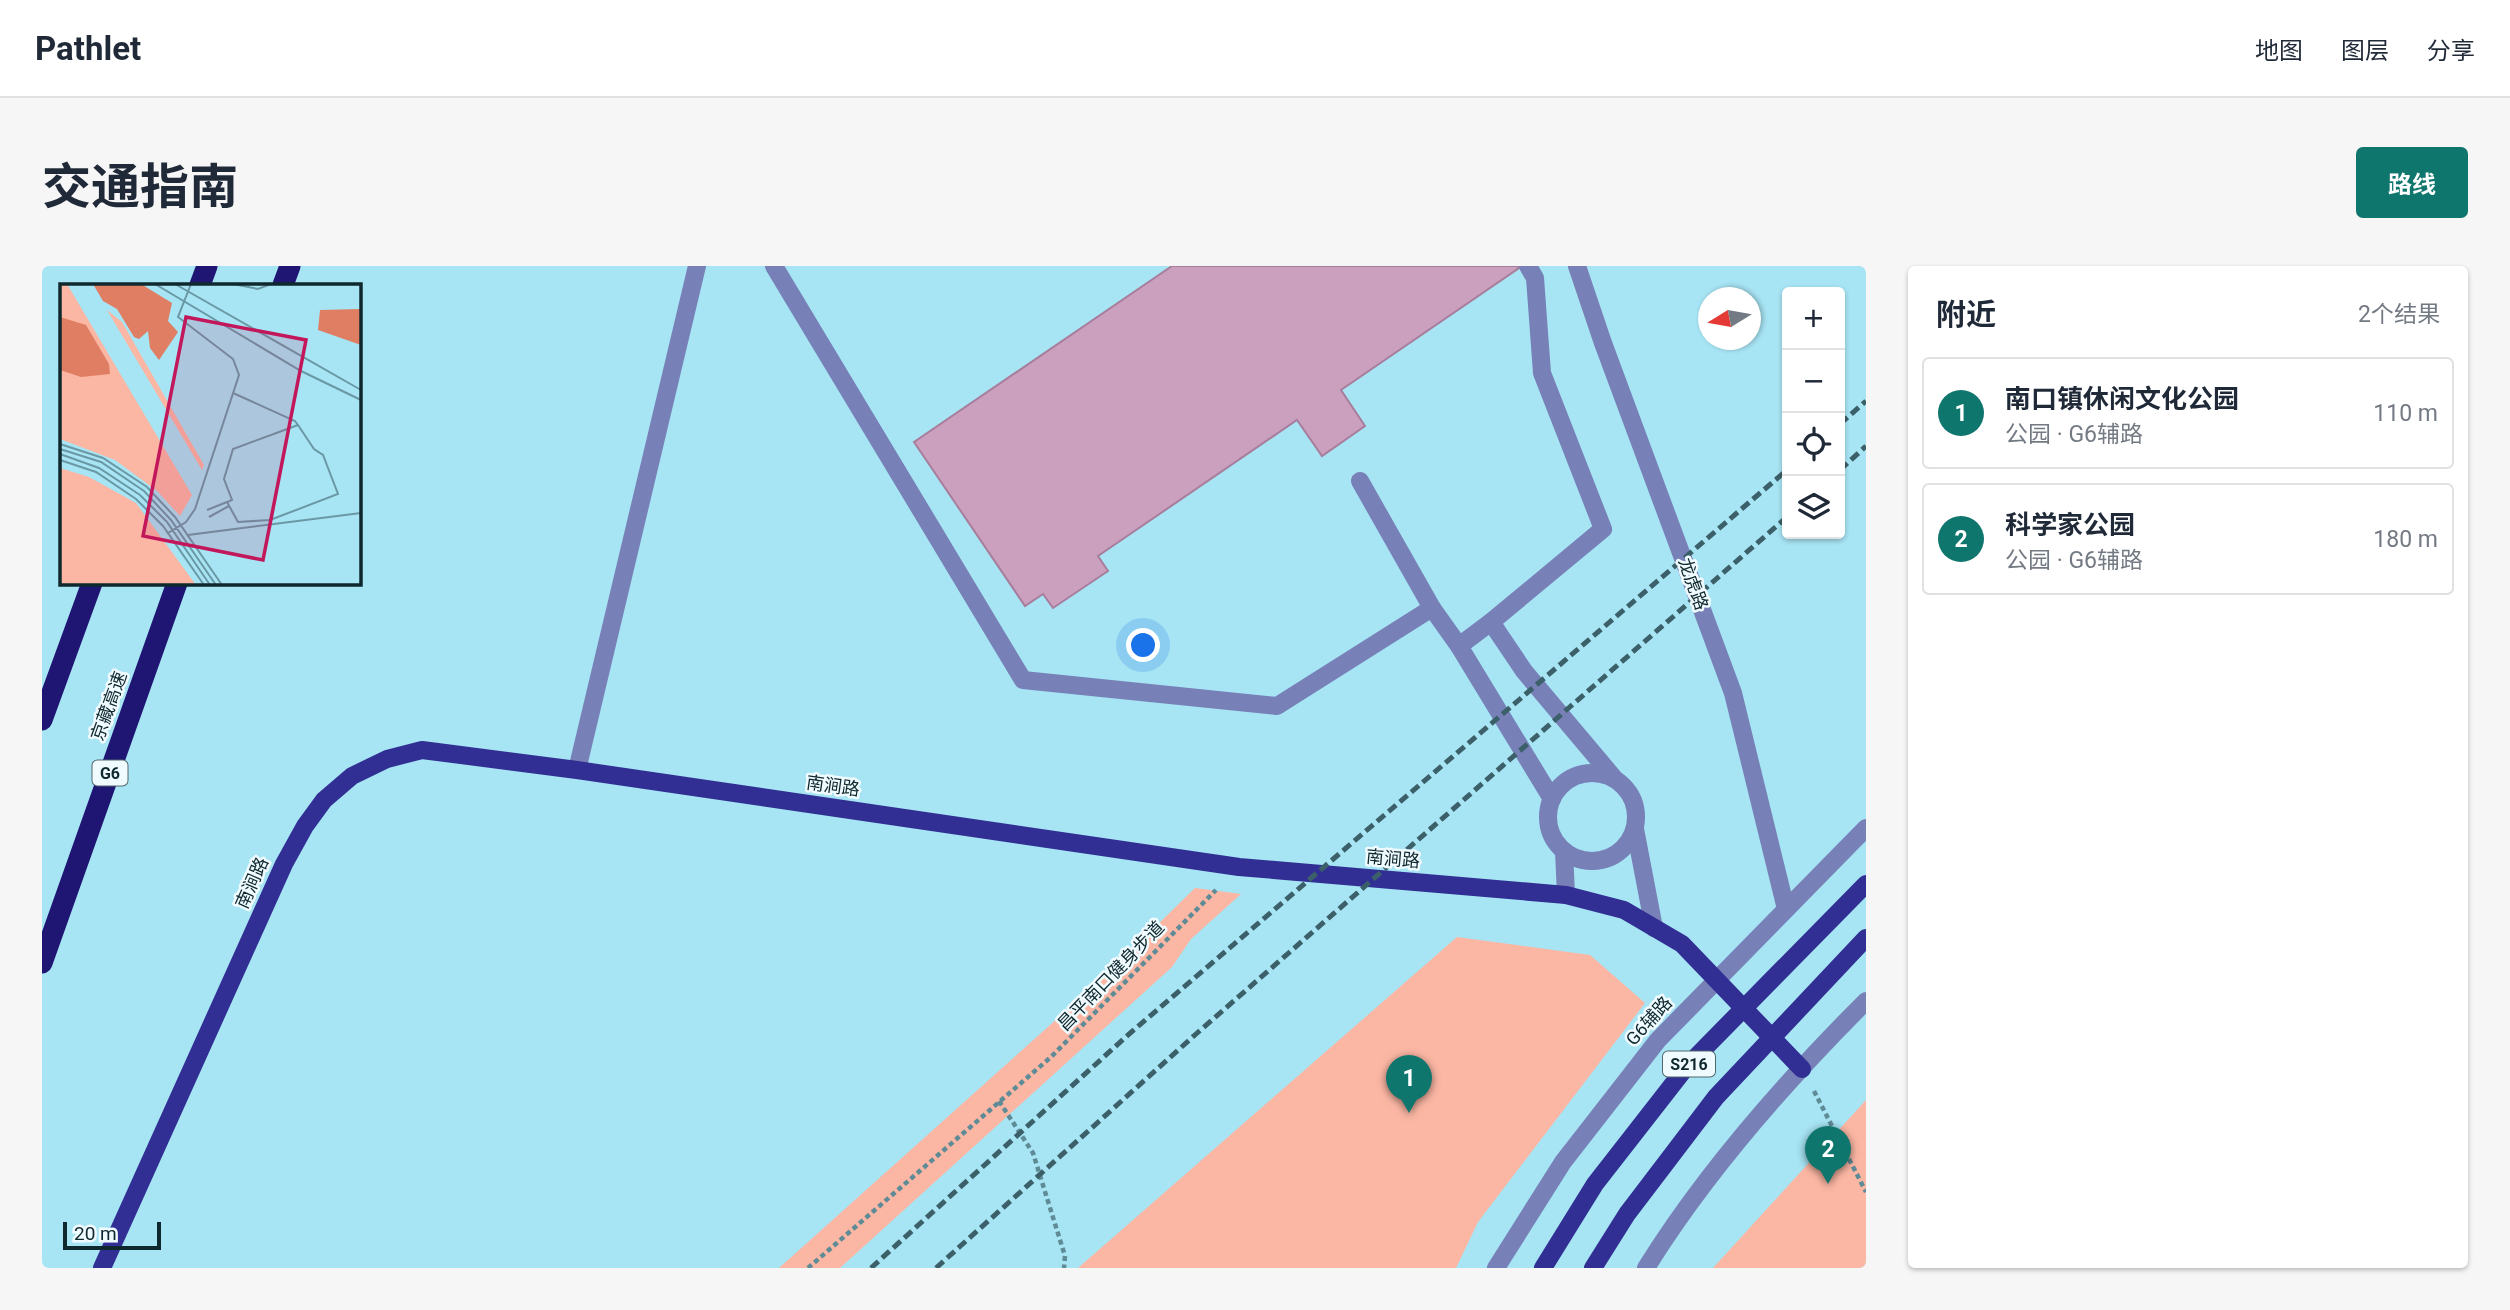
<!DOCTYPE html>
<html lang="zh">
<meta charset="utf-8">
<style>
:root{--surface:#fff;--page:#f6f6f7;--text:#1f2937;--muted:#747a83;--line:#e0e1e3;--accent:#0f766e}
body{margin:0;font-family:Roboto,"Noto Sans SC",sans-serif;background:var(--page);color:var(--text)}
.controls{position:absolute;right:21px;top:21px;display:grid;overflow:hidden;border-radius:7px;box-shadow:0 2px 5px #0004}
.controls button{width:63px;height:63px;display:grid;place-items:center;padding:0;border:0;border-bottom:2px solid var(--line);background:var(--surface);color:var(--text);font:35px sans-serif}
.compass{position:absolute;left:1656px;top:21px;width:63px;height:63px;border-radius:50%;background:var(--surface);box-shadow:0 2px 5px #0004;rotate:259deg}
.scale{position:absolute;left:21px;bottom:18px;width:98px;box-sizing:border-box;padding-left:7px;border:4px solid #0f282e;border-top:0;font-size:19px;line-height:24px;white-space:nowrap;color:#0f282e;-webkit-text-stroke:5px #f0fbff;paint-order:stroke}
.you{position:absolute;left:1102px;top:380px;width:24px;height:24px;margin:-18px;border:5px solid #fff;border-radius:50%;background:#1a73e8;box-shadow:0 0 0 10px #1a73e833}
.badge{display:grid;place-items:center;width:46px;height:46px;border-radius:50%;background:var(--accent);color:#fff;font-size:23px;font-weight:700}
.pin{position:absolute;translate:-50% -58px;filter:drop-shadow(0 2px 4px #0008)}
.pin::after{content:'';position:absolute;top:37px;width:24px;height:21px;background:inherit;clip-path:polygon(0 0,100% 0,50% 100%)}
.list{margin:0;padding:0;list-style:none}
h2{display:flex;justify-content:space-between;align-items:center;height:91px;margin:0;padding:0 28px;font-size:30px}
h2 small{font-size:23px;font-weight:400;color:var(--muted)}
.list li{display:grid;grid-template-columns:46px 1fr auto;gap:21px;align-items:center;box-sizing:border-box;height:112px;margin:0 14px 14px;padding:0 14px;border:2px solid var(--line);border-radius:7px}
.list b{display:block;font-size:26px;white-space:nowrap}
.list p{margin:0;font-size:23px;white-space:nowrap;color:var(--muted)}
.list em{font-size:23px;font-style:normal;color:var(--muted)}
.icon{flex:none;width:38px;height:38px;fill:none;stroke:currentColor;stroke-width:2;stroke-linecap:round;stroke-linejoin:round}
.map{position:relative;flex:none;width:1824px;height:1002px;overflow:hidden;border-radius:7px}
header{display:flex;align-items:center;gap:42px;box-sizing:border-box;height:98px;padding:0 35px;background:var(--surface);border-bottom:2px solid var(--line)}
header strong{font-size:33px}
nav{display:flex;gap:38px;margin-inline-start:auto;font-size:24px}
.intro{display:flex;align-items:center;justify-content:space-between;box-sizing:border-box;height:168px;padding:0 42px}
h1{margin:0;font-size:49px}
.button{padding:18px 32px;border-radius:7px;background:var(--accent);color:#fff;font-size:24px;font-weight:700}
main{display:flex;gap:42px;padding:0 42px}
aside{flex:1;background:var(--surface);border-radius:7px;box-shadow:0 2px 5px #0004}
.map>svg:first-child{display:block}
.green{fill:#fcb7a4}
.building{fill:#cba0bf;stroke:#a77e9c;stroke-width:2}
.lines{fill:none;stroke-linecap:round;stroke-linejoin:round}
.path{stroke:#5f8b96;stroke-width:4.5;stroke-dasharray:5 3.5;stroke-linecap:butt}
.minor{stroke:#7780b7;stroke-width:18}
.major{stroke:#312f93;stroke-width:18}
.highway{stroke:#1f1573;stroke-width:21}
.rail{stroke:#3c6069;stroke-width:5;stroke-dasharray:10 5;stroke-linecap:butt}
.labels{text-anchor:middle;stroke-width:5;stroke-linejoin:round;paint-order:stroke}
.shield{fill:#f0fbff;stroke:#52676d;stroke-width:2}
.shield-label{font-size:16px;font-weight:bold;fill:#0f282e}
.street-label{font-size:18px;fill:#0f282e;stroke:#f0fbff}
.inset-road{fill:none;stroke:#6a99a5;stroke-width:2}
.view{fill:#c2185b;fill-opacity:0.15;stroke:#c2185b;stroke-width:3.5}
.inset-edge{fill:none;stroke:#0f282e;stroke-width:3.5}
</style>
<header>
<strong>Pathlet</strong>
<nav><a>地图</a><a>图层</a><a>分享</a></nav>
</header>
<div class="intro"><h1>交通指南</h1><a class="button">路线</a></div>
<main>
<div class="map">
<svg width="1824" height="1002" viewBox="0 0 1824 1002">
<rect width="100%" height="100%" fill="#a7e4f4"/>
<g class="green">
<path d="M 1153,622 L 1199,628 L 1149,673 L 1130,701 L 798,1002 L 737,1002 L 1065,708 Z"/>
<path d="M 1415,671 L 1548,689 L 1603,737 L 1436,956 L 1414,1002 L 1036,1002 Z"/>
<path d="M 1824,834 L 1824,1002 L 1671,1002 Z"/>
</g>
<path class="building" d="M 1130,0 L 1475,0 L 1477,2 L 1299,124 L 1323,160 L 1280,190 L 1255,154 L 1056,290 L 1066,305 L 1011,342 L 1001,328 L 983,340 L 872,176 Z"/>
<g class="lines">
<g class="path">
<path d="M 1772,825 L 1824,926"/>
<path d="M 957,835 L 991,887 L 1023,990 L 1022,1002"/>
<path d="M 766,1002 L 1009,791 L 1174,624"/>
</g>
<g class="minor">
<path d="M 732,0 L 981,414 L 1235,440 L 1390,342 L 1417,380 L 1449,356 L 1561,263 L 1500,107 L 1493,12 L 1486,0"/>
<path d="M 1535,0 L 1561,77 L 1691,427 L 1744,643"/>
<path d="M 1318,215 L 1390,342"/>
<path d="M 1449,356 L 1482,405 L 1572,512"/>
<path d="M 1417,380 L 1510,533"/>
<path d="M 535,504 L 655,0"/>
<circle cx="1550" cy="551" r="44"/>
<path d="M 1593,563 L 1612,662"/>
<path d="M 1522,585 L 1524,629"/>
<path d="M 1454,1002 L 1521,896 L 1616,774 L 1824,562"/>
<path d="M 1604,1002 C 1665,904 1743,816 1824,735"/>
</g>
<g class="major">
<path d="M 60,1002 L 242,598 L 263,560 L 282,534 L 310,510 L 345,493 L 380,484 L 535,504 L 1197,601 L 1524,629 L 1582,644 L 1640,678 L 1760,803"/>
<path d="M 1501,1002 L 1553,918 L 1645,800 L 1824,618"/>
<path d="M 1551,1002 L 1585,948 L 1674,831 L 1824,672"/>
</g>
<g class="highway">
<path d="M 158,19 L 165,0"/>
<path d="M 241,19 L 248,0"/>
<path d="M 0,454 L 50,317"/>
<path d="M 0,697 L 135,317"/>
</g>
<g class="rail">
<path d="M 1798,158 L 1824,135"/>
<path d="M 1798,204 L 1824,180"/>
<path d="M 829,1002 L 1086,769 L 1745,204"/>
<path d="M 894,1002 L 1154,768 L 1745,251"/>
</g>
</g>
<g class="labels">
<g class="shield">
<rect x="50.5" y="494.5" width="35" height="25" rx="5"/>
<rect x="1621" y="785.5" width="52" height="25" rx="5"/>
</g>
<g class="shield-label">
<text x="68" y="513">G6</text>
<text x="1647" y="804">S216</text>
</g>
<g class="street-label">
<text transform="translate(1651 318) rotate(70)" y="6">龙虎路</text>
<text transform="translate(67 440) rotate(-70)" y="6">京藏高速</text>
<text transform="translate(791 520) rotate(8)" y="6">南涧路</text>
<text transform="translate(1351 593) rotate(5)" y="6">南涧路</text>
<text transform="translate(210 617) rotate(-66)" y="6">南涧路</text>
<text transform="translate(1069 710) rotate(-46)" y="6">昌平南口健身步道</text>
<text transform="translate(1607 755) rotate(-48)" y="6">G6辅路</text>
</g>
</g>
<g transform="translate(18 18)">
<rect width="301" height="301" fill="#a7e4f4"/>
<path d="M 0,0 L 7,0 L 132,211 L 120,232 L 97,207 L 55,176 L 0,155 ZM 47,26 L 62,38 L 144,181 L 142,186 ZM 0,184 L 29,193 L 76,219 L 136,301 L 0,301 Z" fill="#fcb7a4"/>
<path d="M 33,0 L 81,0 L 112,19 L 108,37 L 118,48 L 99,76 L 90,64 L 88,47 L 79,55 L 74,53 L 57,25 L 43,17 ZM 301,25 L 301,61 L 258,46 L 260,26 ZM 0,33 L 26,41 L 49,80 L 50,90 L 21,93 L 0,86 Z" fill="#df7e63"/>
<path class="inset-road" d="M 95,0 L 241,87 L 301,116M 115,0 L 301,106M 173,0 L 198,5 L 211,0M 173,109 L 235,137 L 238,141 L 254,165 L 263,171 L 278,210 L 210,236 L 178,238 L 167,218 L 172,216 L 164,195 L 173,165 L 238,141M 0,160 L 43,174 L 87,203 L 115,233 L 162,301M 0,165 L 41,178 L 84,207 L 111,236 L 156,301M 0,170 L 39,184 L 80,211 L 107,238 L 150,301M 0,176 L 36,188 L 76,215 L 103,242 L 144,301M 147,226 L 167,218M 149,233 L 169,222M 108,249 L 126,238 L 135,225 L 179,91 L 173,75 L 118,33 L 131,0M 128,251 L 301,229"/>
<path class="view" d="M 126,33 L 246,56 L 203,276 L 83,252 Z"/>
<rect width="301" height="301" class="inset-edge"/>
</g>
</svg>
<div class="controls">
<button>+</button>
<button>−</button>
<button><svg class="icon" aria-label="locate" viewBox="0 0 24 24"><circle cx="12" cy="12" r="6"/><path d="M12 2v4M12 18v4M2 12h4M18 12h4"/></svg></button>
<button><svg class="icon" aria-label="layers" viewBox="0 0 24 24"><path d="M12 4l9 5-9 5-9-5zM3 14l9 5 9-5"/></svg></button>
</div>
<svg class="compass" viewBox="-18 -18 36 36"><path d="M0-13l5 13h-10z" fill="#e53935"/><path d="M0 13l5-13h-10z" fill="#747a83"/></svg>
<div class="scale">20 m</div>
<div class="you"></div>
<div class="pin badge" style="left:1367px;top:847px">1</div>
<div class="pin badge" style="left:1786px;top:918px">2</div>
</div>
<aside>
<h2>附近<small>2个结果</small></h2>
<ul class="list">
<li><span class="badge">1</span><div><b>南口镇休闲文化公园</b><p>公园 · G6辅路</p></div><em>110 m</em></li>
<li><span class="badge">2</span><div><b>科学家公园</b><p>公园 · G6辅路</p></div><em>180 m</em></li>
</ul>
</aside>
</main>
